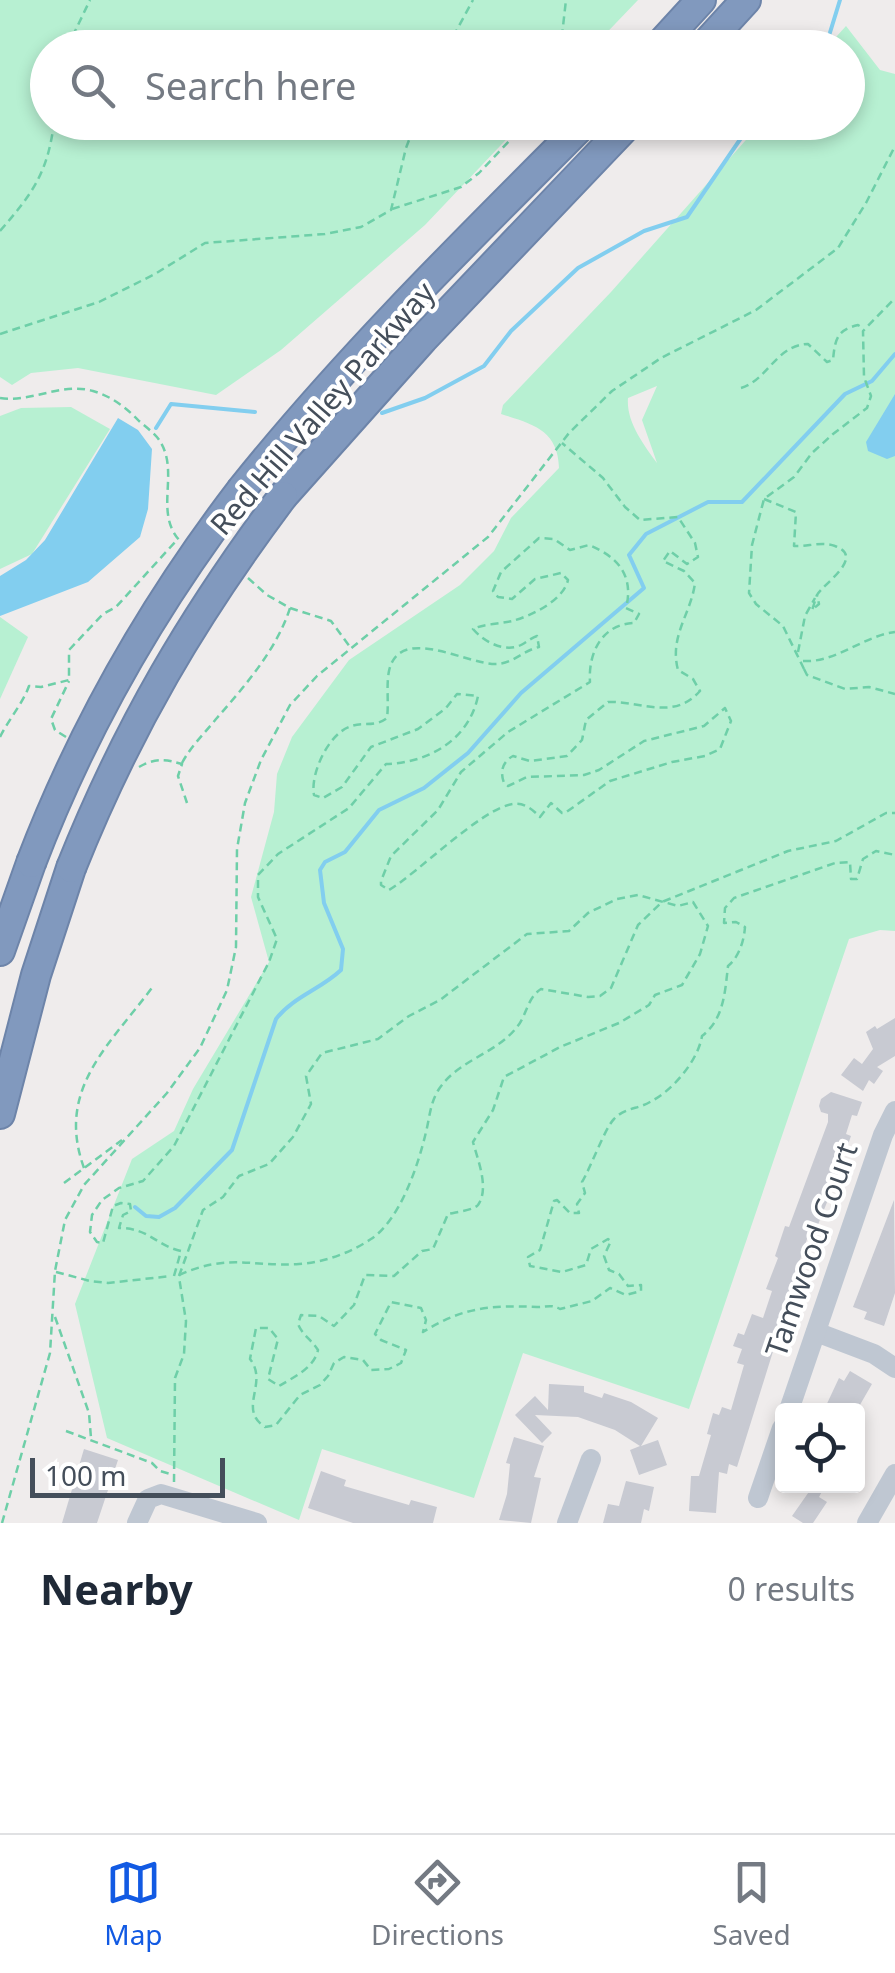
<!DOCTYPE html>
<style>
:root{--surface:#fff;--page:#f2f2f3;--text:#1f2937;--muted:#747a83;--line:#e0e1e3;--accent:#125ae3}
body{margin:0;font-family:"Noto Sans",sans-serif;background:var(--page);color:var(--text)}
.controls{position:absolute;right:30px;bottom:30px;display:grid;overflow:hidden;border-radius:10px;box-shadow:0 5px 15px #0003}
.controls button{width:90px;height:90px;display:grid;place-items:center;padding:0;border:0;border-bottom:2px solid var(--line);background:var(--surface);color:var(--text);font:50px sans-serif}
.scale{position:absolute;left:30px;bottom:25px;width:195px;box-sizing:border-box;padding-left:10px;border:5px solid #444e5a;border-top:0;font-size:28px;line-height:35px;white-space:nowrap;color:#444e5a;-webkit-text-stroke:8px #fff;paint-order:stroke}
.list{margin:0;padding:0;list-style:none}
h2{display:flex;justify-content:space-between;align-items:center;height:130px;margin:0;padding:0 40px;font-size:42px}
h2 small{font-size:32px;font-weight:400;color:var(--muted)}
.icon{flex:none;width:55px;height:55px;fill:none;stroke:currentColor;stroke-width:2;stroke-linecap:round;stroke-linejoin:round}
.map{position:relative;flex:none;width:895px;height:1523px;overflow:hidden}
.search{position:absolute;background:var(--surface);box-shadow:0 5px 15px #0003;left:30px;right:30px;top:30px;height:110px;display:flex;align-items:center;gap:25px;box-sizing:border-box;padding:0 35px;border-radius:55px;color:var(--muted);font-size:38px}
.sheet{height:310px;background:var(--surface)}
nav{display:flex;justify-content:space-around;align-items:center;box-sizing:border-box;height:140px;border-top:2px solid var(--line);background:var(--surface);font-size:28px;color:var(--muted)}
nav a{display:grid;justify-items:center;gap:5px}
nav .on{color:var(--accent)}
.map>svg:first-child{display:block}
.green{fill:#b7f0d2;fill-rule:evenodd}
.water{fill:#82ceef}
.lines{fill:none;stroke-linecap:round;stroke-linejoin:round}
.stream{stroke:#82ceef;stroke-width:4}
.building{fill:#c8cad2}
.highway-casing{stroke:#6d84a9;stroke-width:32}
.path{stroke:#6ecfa8;stroke-width:2.5;stroke-dasharray:8 5;stroke-linecap:butt}
.minor{stroke:#bfc7d2;stroke-width:20}
.highway{stroke:#8199be;stroke-width:28}
.highway-bridge-casing{stroke:#6d84a9;stroke-width:32;stroke-linecap:butt}
.highway-bridge{stroke:#8199be;stroke-width:28}
.labels{text-anchor:middle;stroke-width:8;stroke-linejoin:round;paint-order:stroke}
.street-label{font-size:30px;fill:#444e5a;stroke:#fff}
</style>
<div class="map">
<svg width="895" height="1523" viewBox="0 0 895 1523">
<rect width="100%" height="100%" fill="#efecec"/>
<g class="green">
<path d="M 0,0 L 638,0 L 593,47 L 48,48 L 48,122 L 522,123 L 425,225 L 281,350 L 216,395 L 78,368 L 31,373 L 12,385 L 0,377 Z"/>
<path d="M 846,26 L 880,70 L 895,74 L 895,931 L 880,930 L 849,939 L 689,1409 L 523,1353 L 474,1498 L 322,1449 L 299,1520 L 107,1438 L 75,1304 L 132,1159 L 174,1131 L 193,1089 L 269,962 L 251,897 L 274,812 L 277,774 L 292,737 L 349,660 L 460,585 L 494,551 L 511,518 L 559,468 C 558,430 533,424 501,414 L 503,405 L 611,292 L 761,123 L 848,122 L 848,48 L 827,47 ZM 657,386 L 642,420 L 657,463 C 644,445 626,422 628,398 Z"/>
<path d="M 71,407 L 110,429 L 32,554 L 0,569 L 0,416 L 21,408 Z"/>
<path d="M 0,617 L 28,637 L 0,699 Z"/>
</g>
<g class="water">
<path d="M 895,394 L 895,456 L 887,459 L 868,451 L 866,442 Z"/>
<path d="M 118,418 L 138,430 L 152,449 L 148,509 L 140,537 L 88,582 L 0,616 L 0,576 L 26,560 L 45,540 Z"/>
</g>
<g class="lines">
<g class="stream">
<path d="M 821,48 L 828,39 L 840,0"/>
<path d="M 382,413 L 425,398 L 484,366 L 511,331 L 578,268 L 644,231 L 687,217 L 752,122"/>
<path d="M 156,428 L 171,404 L 255,412"/>
<path d="M 135,1207 L 146,1216 L 159,1217 L 175,1208 L 232,1150 L 276,1019 C 293,997 321,989 341,970 L 343,949 L 324,903 L 320,870 L 325,862 L 345,852 L 379,810 L 424,788 L 468,753 L 521,693 L 644,588 L 629,555 L 646,534 L 708,502 L 742,502 L 845,394 L 872,381 L 895,354"/>
</g>
</g>
<g class="building">
<path d="M 895,1018 L 895,1056 L 877,1067 L 883,1071 L 874,1084 L 869,1080 L 863,1091 L 841,1075 L 854,1058 L 862,1064 L 873,1049 L 866,1032 L 875,1026 L 877,1029 Z"/>
<path d="M 831,1092 L 862,1102 L 857,1116 L 852,1115 L 846,1134 L 851,1136 L 846,1150 L 841,1148 L 834,1168 L 840,1170 L 815,1232 L 810,1230 L 797,1269 L 802,1271 L 775,1345 L 737,1467 L 729,1464 L 727,1474 L 719,1472 L 716,1513 L 689,1511 L 691,1476 L 699,1476 L 711,1435 L 707,1434 L 713,1413 L 719,1415 L 722,1407 L 731,1410 L 744,1365 L 737,1363 L 742,1349 L 733,1346 L 738,1333 L 744,1335 L 752,1314 L 763,1318 L 772,1291 L 766,1289 L 778,1258 L 775,1256 L 785,1226 L 789,1227 L 828,1122 L 828,1114 L 821,1112 L 819,1106 L 821,1099 Z"/>
<path d="M 894,1200 L 895,1293 L 884,1326 L 864,1319 L 867,1312 L 853,1307 Z"/>
<path d="M 850,1371 L 872,1384 L 857,1410 L 824,1410 L 839,1378 L 844,1381 Z"/>
<path d="M 549,1384 L 584,1386 L 584,1392 L 602,1398 L 604,1393 L 631,1402 L 658,1418 L 641,1446 L 658,1440 L 667,1465 L 639,1475 L 630,1450 L 640,1446 L 615,1430 L 578,1417 L 535,1415 L 552,1433 L 542,1443 L 515,1415 L 535,1396 L 548,1410 Z"/>
<path d="M 514,1437 L 544,1446 L 534,1477 L 541,1478 L 531,1523 L 499,1520 L 507,1494 L 510,1464 L 506,1463 Z"/>
<path d="M 84,1449 L 118,1460 L 97,1523 L 62,1523 Z"/>
<path d="M 321,1471 L 346,1480 L 344,1486 L 409,1505 L 411,1500 L 437,1507 L 433,1523 L 353,1523 L 308,1508 Z"/>
<path d="M 626,1481 L 654,1487 L 649,1511 L 644,1509 L 641,1523 L 603,1523 L 608,1504 L 619,1506 Z"/>
<path d="M 813,1486 L 825,1486 L 819,1497 L 827,1502 L 813,1523 L 803,1523 L 792,1516 Z"/>
</g>
<g class="lines">
<defs>
<g id="highway">
<path d="M 657,48 L 701,0"/>
<path d="M 702,48 L 746,0"/>
<path d="M 242,489 C 346,359 467,240 585,122"/>
<path d="M 283,496 L 423,339 L 630,122"/>
<path d="M 0,951 L 31,863"/>
<path d="M 0,1114 L 36,975 L 71,868"/>
</g>
</defs>
<use href="#highway" class="highway-casing"/>
<g class="path">
<path d="M 67,48 L 90,0"/>
<path d="M 447,48 L 473,0"/>
<path d="M 554,48 L 562,35 L 566,0"/>
<path d="M 392,209 L 461,187 L 479,173 L 527,122"/>
<path d="M 0,231 C 32,194 48,173 54,122"/>
<path d="M 0,334 L 99,302 L 155,274 L 205,243 L 325,234 L 361,227 L 391,210 L 406,148 L 416,122"/>
<path d="M 741,388 C 768,380 776,345 808,344 L 827,362 L 833,360 C 835,339 837,330 858,325 L 863,328"/>
<path d="M 0,398 C 31,403 61,382 93,391 C 111,396 127,408 139,421 C 146,427 157,435 161,443 C 179,474 154,513 180,541"/>
<path d="M 764,499 L 796,512 L 794,546 C 807,547 822,541 835,546 C 866,557 823,584 817,595 C 815,600 814,605 812,610 L 819,604 L 817,595"/>
<path d="M 248,578 L 267,595 L 290,608 L 331,621 L 350,647"/>
<path d="M 798,652 L 805,616 L 815,598"/>
<path d="M 803,661 C 836,663 863,636 895,632"/>
<path d="M 804,669 L 783,626 L 756,604 L 749,593 L 752,545 L 764,499 L 794,477 L 812,453 L 833,434 L 867,408 L 871,396 L 864,377 L 863,331 L 895,298"/>
<path d="M 804,669 L 807,675 L 845,689 L 869,687 L 895,694"/>
<path d="M 0,737 C 9,719 23,703 29,686 L 41,687 L 69,680 L 69,650 L 103,614 L 116,607 L 176,541"/>
<path d="M 66,737 L 55,730 L 51,719 L 69,681"/>
<path d="M 182,763 C 191,746 204,734 216,719 C 245,686 277,649 290,608"/>
<path d="M 139,767 C 155,758 165,759 182,764 L 178,776 L 187,803"/>
<path d="M 84,1168 C 55,1088 111,1044 154,985"/>
<path d="M 64,1183 L 122,1140"/>
<path d="M 56,1272 L 90,1281 L 108,1283 L 171,1276"/>
<path d="M 179,1275 C 229,1253 250,1267 299,1264 C 323,1263 352,1252 371,1239 C 400,1220 418,1166 426,1132 C 430,1116 430,1103 439,1089 C 458,1060 496,1054 517,1027 C 527,1015 527,998 541,989 L 588,997 L 600,996 L 611,988 L 638,925 L 662,902 L 788,851 L 836,841 L 886,813 L 895,813"/>
<path d="M 174,1276 L 181,1251 C 155,1245 149,1228 119,1228 L 123,1215 L 131,1211 L 130,1204 L 121,1203 L 113,1206 L 103,1243 L 97,1242 L 90,1232 L 92,1215 L 102,1200 L 119,1188 L 143,1181 L 174,1146 L 269,962 L 277,939 L 258,897 L 258,875 L 278,854 L 349,808 L 386,764 C 428,763 469,740 478,696 L 457,694 L 446,708 L 418,729 L 371,747 L 342,787 L 323,798 L 314,795 C 310,774 328,735 349,727 C 362,721 374,728 387,718 C 389,703 386,686 389,671 C 399,624 466,664 495,664 C 513,664 522,651 539,647 L 537,636 C 531,638 527,642 521,645 C 505,653 484,642 473,629 C 483,624 499,624 512,621 C 531,616 563,601 568,580 L 561,573 L 535,579 L 512,599 L 498,597 L 493,591 L 501,572 L 539,538 L 554,539 L 570,550 L 589,545 C 619,557 634,577 626,608 L 639,614 L 634,623 C 602,624 588,653 590,682 L 508,732 L 461,772 L 438,810 L 391,856 L 381,881 L 381,885 L 389,890 C 419,872 482,808 513,804 C 524,802 533,810 540,817 L 551,803 L 562,813 L 565,813 L 610,781 L 672,762 L 705,756 L 720,749 L 731,721 L 725,708 L 704,726 L 644,741 L 599,770 L 584,775 L 527,777 L 508,786 L 504,783 C 500,772 502,762 513,756 L 530,761 L 567,756 L 582,740 L 586,720 L 608,702 C 642,701 673,721 700,691 L 693,679 L 678,670 C 669,636 691,614 695,583 L 684,571 L 663,561 L 670,551 L 687,564 L 698,557 L 695,543 L 678,517 L 640,520 L 625,507 L 603,478 L 562,443"/>
<path d="M 179,1276 L 203,1210 L 223,1197 L 239,1176 L 269,1164 L 293,1137 L 311,1104 L 306,1076 L 322,1053 L 378,1039 L 409,1016 L 440,1000 L 527,934 L 569,931 L 588,913 L 617,899 L 638,895 L 678,906 L 693,902 L 708,926 L 700,954 L 682,985 L 655,995 L 649,1005 L 619,1023 L 560,1047 L 504,1077 L 493,1110 L 473,1142 C 477,1158 490,1188 478,1205 C 474,1210 456,1212 448,1214 L 433,1249 L 422,1251 L 394,1276 L 365,1275 L 354,1305 L 334,1326 L 319,1316 L 301,1315 L 298,1324 C 303,1336 311,1339 318,1350 C 314,1368 294,1377 279,1386 L 268,1379 L 278,1339 L 269,1328 L 256,1328 L 250,1359 C 269,1383 237,1409 265,1427 L 276,1425 L 300,1395 L 320,1385 L 328,1376 L 334,1363 L 344,1357 L 363,1360 L 371,1370 L 389,1369 L 401,1363 L 406,1350 L 381,1340 L 375,1334 L 391,1302 L 421,1308 L 426,1320 L 423,1332 C 463,1307 491,1305 537,1307 C 547,1307 551,1304 560,1309 L 592,1301 L 610,1288 L 626,1295 L 641,1291 L 641,1285 L 628,1286 L 619,1274 L 609,1270 L 604,1256 L 611,1241 L 608,1239 L 591,1249 L 586,1265 L 562,1272 L 530,1266 L 528,1257 L 540,1250 L 554,1201 L 557,1200 L 570,1213 L 579,1213 L 577,1204 L 585,1193 L 582,1182 C 591,1167 605,1128 614,1119 C 624,1108 638,1109 650,1102 C 672,1091 698,1061 702,1036 C 724,1019 725,992 728,966 C 739,957 744,941 745,927 L 736,922 L 724,923 L 725,908 L 734,898 L 835,863 L 850,862 L 851,879 L 857,879 L 863,859 L 876,851 L 895,855"/>
<path d="M 55,1317 L 89,1413 L 91,1438"/>
<path d="M 66,1431 L 152,1463 L 160,1471 L 174,1475"/>
<path d="M 174,1482 L 175,1378 L 184,1354 L 186,1321 L 179,1277"/>
<path d="M 2,1523 L 50,1353 L 55,1271 L 65,1220 L 84,1185 L 167,1093 L 200,1048 L 227,990 L 236,947 L 237,849 L 245,803 L 261,760 L 290,705 L 317,676 L 488,537 L 569,433 L 612,391 L 661,358 L 756,310 L 838,248 L 866,203 L 895,146"/>
</g>
<g class="minor">
<path d="M 816,1332 L 874,1354 L 895,1368"/>
<path d="M 789,1410 L 883,1135 L 895,1111"/>
<path d="M 758,1498 L 782,1428"/>
<path d="M 137,1523 L 148,1499 L 161,1494 L 257,1523"/>
<path d="M 567,1523 L 591,1459"/>
<path d="M 867,1523 L 895,1474"/>
</g>
<use href="#highway" class="highway"/>
<defs>
<g id="highway-bridge">
<path d="M 31,863 C 83,727 153,605 242,489"/>
<path d="M 71,868 C 127,728 193,616 283,496"/>
</g>
</defs>
<use href="#highway-bridge" class="highway-bridge-casing"/>
<use href="#highway-bridge" class="highway-bridge"/>
</g>
<g class="labels">
<g class="street-label">
<text transform="translate(323 409) rotate(-49)" y="10">Red Hill Valley Parkway</text>
<text transform="translate(812 1250) rotate(-71)" y="10">Tamwood Court</text>
</g>
</g>
</svg>
<div class="controls">
<button><svg class="icon" aria-label="locate" viewBox="0 0 24 24"><circle cx="12" cy="12" r="6"/><path d="M12 2v4M12 18v4M2 12h4M18 12h4"/></svg></button>
</div>
<div class="scale">100 m</div>
<div class="search"><svg class="icon" aria-label="search" viewBox="0 0 24 24"><circle cx="10" cy="10" r="6"/><path d="M15 15l6 6"/></svg>Search here</div>
</div>
<section class="sheet">
<h2>Nearby<small>0 results</small></h2>
<ul class="list">
</ul>
</section>
<nav>
<a class="on"><svg class="icon" aria-label="map" viewBox="0 0 24 24"><path d="M3 6l6-2 6 2 6-2v14l-6 2-6-2-6 2zM9 4v14M15 6v14"/></svg>Map</a>
<a><svg class="icon" aria-label="directions" viewBox="0 0 24 24"><path d="M12 3l9 9-9 9-9-9zM9 14v-3h6M13 9l2 2-2 2"/></svg>Directions</a>
<a><svg class="icon" aria-label="saved" viewBox="0 0 24 24"><path d="M7 4h10v16l-5-4-5 4z"/></svg>Saved</a>
</nav>
